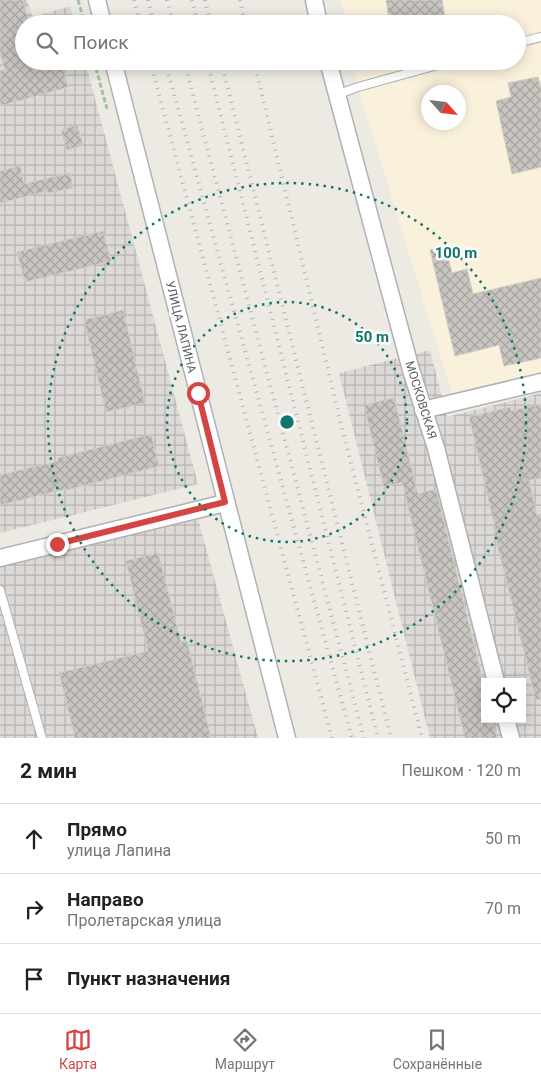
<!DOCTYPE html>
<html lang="ru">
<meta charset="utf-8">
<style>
:root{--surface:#fff;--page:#f6f6f6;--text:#222;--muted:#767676;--line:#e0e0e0;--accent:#d44443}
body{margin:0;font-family:Roboto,sans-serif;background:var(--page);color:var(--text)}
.controls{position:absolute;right:15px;bottom:15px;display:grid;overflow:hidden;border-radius:0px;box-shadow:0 2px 12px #0003}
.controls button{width:45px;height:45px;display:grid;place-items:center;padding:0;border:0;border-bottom:1px solid var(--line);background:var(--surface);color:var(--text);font:25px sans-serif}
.compass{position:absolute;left:421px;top:85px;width:45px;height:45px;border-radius:50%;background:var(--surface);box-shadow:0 2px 12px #0003;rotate:117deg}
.stop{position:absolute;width:15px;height:15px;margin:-11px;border:4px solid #d44443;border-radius:50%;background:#fff}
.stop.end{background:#d44443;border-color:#fff;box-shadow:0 1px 5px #0008}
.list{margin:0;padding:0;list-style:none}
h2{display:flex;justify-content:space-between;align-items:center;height:65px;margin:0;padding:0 20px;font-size:21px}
h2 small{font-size:16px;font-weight:400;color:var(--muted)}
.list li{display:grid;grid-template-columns:32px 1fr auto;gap:15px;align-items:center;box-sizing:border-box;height:70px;padding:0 20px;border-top:1px solid var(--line)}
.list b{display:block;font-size:19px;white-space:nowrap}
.list p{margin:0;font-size:16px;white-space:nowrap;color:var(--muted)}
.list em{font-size:16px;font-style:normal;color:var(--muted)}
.icon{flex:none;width:28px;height:28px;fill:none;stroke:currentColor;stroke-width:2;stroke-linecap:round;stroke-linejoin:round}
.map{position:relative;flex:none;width:541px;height:738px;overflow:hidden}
.search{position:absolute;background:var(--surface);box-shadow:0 2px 12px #0003;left:15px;right:15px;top:15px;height:55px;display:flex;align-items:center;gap:12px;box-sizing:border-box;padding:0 18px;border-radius:28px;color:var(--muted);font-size:19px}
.sheet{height:275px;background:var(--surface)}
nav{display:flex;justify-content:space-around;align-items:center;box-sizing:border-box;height:70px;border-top:1px solid var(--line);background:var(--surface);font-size:14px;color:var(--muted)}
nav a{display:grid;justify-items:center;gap:2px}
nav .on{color:var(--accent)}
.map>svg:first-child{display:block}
.commercial{fill:#faf1dd;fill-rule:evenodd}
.industrial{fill:url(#industrial-grid);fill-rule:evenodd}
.building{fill:url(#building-cross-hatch);stroke:#d1ccc3}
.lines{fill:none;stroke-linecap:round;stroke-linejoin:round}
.lane-casing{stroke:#afb2b5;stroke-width:10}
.street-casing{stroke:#afb2b5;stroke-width:19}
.path{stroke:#9dc2a5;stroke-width:3;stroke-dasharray:5 2.5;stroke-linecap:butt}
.lane{stroke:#fff;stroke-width:8}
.street{stroke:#fff;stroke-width:16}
.rail{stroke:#b2b3b3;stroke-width:4;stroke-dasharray:1 6;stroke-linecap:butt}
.route{stroke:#d44443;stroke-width:6}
.ring{fill:none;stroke:#0f766e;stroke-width:2.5;stroke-dasharray:2.5 5}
.labels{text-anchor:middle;stroke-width:5;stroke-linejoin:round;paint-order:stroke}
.street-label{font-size:12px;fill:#5c6063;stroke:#fff}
.centre{fill:#0f766e;stroke:#fff;stroke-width:2.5}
.ring-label{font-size:15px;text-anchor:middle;font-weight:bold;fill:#0f766e;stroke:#fff;stroke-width:5;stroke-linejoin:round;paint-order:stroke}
</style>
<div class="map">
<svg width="541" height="738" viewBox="0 0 541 738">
<defs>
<pattern id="industrial-grid" width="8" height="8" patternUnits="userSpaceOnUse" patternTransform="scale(1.25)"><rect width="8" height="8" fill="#dcd9d6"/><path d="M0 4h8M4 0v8" fill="none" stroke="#b6b3b1"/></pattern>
<pattern id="building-cross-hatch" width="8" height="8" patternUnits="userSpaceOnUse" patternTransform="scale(1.25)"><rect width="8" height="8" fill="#c8c5c1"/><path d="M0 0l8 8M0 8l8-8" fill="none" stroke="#a6a3a0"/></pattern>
</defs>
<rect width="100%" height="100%" fill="#edeae4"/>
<path class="commercial" d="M 341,0 L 541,0 L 541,372 L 452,394 L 358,87 L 353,61 L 517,61 L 517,24 L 346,24 ZM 428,92 L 458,92 L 458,122 L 428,122 Z"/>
<g class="industrial">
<path d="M 0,0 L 27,0 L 33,17 L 70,6 L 75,24 L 24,24 L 24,61 L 85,61 L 198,484 L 0,533 Z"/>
<path d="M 430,350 L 447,417 L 541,393 L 541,738 L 430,738 L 339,373 ZM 485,682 L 522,682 L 522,719 L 485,719 Z"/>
<path d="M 198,519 L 258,738 L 0,738 L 0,566 Z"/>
</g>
<g class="building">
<path d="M 0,0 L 23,0 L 29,24 L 24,24 L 24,61 L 61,61 L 68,87 L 0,106 L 0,70 L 5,70 L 0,53 Z"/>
<path d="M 386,0 L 442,0 L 446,24 L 390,24 Z"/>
<path d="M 538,77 L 541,88 L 541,167 L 512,174 L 496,101 L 511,97 L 508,83 Z"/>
<path d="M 77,125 L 83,145 L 67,150 L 61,130 Z"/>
<path d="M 20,166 L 24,184 L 70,173 L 73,188 L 48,193 L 47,191 L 0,203 L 0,171 Z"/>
<path d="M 103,231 L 111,261 L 25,282 L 17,252 Z"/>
<path d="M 445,246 L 452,273 L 467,269 L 473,294 L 541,278 L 541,358 L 504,366 L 499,345 L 455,356 L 430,250 Z"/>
<path d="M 123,310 L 145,403 L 106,412 L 84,320 Z"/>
<path d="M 394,398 L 418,494 L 436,489 L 485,690 L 485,719 L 492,719 L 497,738 L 465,738 L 402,482 L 384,487 L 364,405 Z"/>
<path d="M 541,404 L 541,478 L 529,480 L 537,516 L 541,515 L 541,699 L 536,700 L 493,527 L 495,527 L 469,417 L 510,407 L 511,411 Z"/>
<path d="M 151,434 L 159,466 L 66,490 L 65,489 L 0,505 L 0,475 L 58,461 L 58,458 Z"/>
<path d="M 158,553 L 181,642 L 187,641 L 211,738 L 75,738 L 59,673 L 148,651 L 126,561 Z"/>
</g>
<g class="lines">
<defs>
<g id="lane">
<path d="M 517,43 L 541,37"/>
<path d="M 336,95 L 358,87 L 452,61"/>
<path d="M 0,590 L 42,738"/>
</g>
<g id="street">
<path d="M 97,0 L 103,24"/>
<path d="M 314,0 L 319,24"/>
<path d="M 113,61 L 287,738"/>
<path d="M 328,61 L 411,370 L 436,448 L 496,682"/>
<path d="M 423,410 L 541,382"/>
<path d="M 0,558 L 225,503"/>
<path d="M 506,719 L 511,738"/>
</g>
</defs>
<use href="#lane" class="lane-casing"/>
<use href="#street" class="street-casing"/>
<g class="path">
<path d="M 78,0 L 85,24"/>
<path d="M 94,61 L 107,109"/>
</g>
<use href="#lane" class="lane"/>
<use href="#street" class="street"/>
<g class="rail">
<path d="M 134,0 L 140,24"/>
<path d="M 148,0 L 154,24"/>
<path d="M 167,0 L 174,24"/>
<path d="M 192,0 L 198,24"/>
<path d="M 205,0 L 211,24"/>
<path d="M 240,0 L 245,24"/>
<path d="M 150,61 L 332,738"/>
<path d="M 165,61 L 352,738"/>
<path d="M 184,61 L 364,738"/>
<path d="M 207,61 L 378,738"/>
<path d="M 221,61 L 391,738"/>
<path d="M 254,61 L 342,428 L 422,738"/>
</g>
</g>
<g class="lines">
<path class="route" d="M 57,544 L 225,502 L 198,393"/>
</g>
<g class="ring">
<circle cx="287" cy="422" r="120"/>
<circle cx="287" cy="422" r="239"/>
</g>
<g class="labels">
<g class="street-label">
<text transform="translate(181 327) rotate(76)" y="4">УЛИЦА ЛАПИНА</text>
<text transform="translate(421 400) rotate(73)" y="4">МОСКОВСКАЯ</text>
</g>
</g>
<circle cx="287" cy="422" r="8" class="centre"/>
<g class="ring-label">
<text x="456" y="258">100 m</text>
<text x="372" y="342">50 m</text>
</g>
</svg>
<div class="controls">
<button><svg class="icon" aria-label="locate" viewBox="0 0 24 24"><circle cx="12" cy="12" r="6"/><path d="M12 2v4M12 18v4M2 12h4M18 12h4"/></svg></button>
</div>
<svg class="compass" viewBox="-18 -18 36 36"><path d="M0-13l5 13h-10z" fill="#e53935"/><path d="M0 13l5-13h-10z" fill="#767676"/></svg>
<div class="stop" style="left:198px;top:393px"></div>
<div class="stop end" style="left:57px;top:544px"></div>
<div class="search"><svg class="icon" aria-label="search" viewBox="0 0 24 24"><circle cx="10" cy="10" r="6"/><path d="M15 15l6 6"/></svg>Поиск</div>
</div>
<section class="sheet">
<h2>2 мин<small>Пешком · 120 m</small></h2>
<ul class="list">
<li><svg class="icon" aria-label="ahead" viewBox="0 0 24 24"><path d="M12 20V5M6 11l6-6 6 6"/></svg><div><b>Прямо</b><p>улица Лапина</p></div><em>50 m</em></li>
<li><svg class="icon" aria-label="right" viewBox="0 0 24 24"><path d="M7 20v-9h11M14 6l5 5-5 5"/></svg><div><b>Направо</b><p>Пролетарская улица</p></div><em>70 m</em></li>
<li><svg class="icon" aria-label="arrive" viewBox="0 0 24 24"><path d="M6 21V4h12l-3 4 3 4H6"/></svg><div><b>Пункт назначения</b></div></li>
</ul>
</section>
<nav>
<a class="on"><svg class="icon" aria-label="map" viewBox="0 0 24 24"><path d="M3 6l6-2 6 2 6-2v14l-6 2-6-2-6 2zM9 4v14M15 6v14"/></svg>Карта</a>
<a><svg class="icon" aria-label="directions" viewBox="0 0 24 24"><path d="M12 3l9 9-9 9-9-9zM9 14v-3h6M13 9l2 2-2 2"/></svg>Маршрут</a>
<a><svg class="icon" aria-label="saved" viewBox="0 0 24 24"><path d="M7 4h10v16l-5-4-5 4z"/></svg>Сохранённые</a>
</nav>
